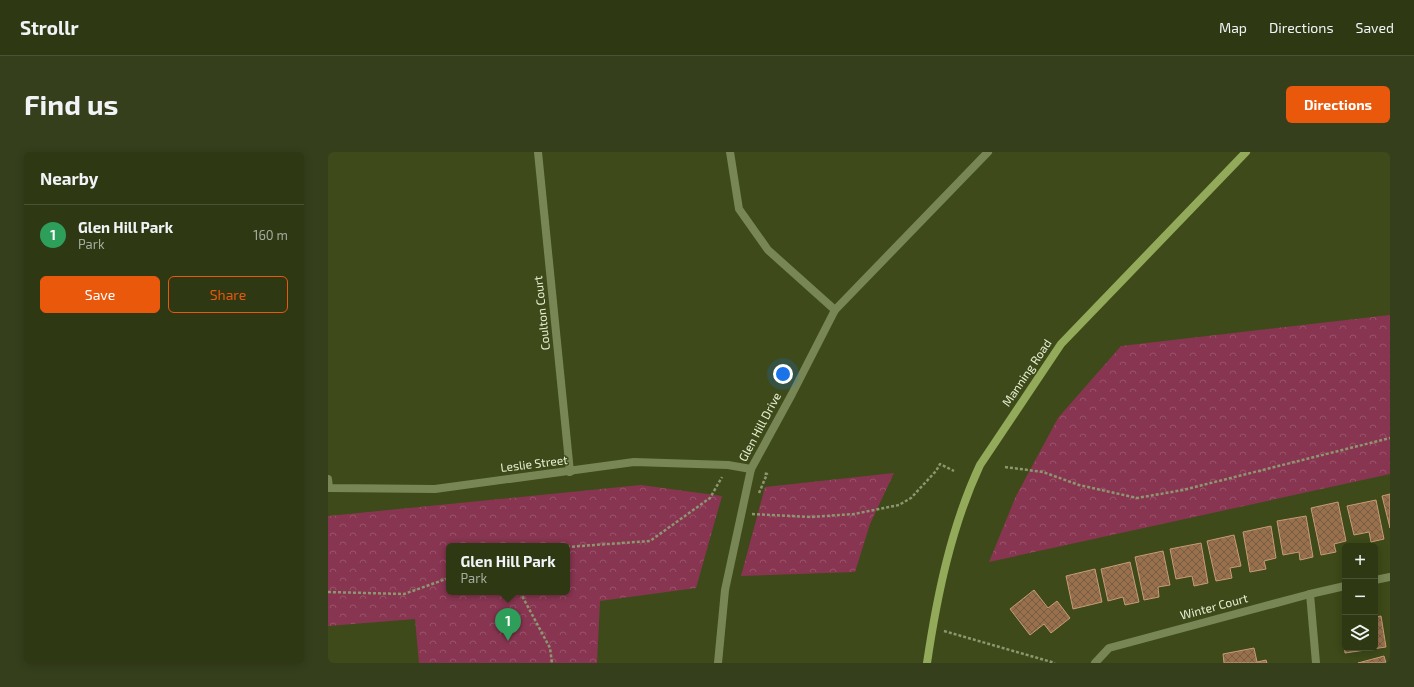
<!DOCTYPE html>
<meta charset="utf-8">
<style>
:root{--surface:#2e3813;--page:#363f1c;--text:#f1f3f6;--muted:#a7aca0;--line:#495233;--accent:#ea580c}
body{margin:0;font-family:"Exo 2",sans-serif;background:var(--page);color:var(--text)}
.controls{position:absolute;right:12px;bottom:12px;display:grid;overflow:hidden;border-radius:6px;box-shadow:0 2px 10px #0003}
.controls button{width:36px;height:36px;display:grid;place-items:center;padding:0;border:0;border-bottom:1px solid var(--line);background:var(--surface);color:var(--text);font:20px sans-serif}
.you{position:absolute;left:455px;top:222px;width:14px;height:14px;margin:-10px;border:3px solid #fff;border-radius:50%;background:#1a73e8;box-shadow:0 0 0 6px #1a73e833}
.badge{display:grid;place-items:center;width:26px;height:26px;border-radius:50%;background:var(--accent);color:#fff;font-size:13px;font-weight:700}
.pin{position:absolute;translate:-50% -33px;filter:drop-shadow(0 1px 2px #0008)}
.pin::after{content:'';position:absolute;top:21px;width:14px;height:12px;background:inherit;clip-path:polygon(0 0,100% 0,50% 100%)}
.popup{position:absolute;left:118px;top:391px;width:124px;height:52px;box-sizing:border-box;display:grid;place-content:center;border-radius:6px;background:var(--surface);filter:drop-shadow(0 1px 3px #0005);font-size:13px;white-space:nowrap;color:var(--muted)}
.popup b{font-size:15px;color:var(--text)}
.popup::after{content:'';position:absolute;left:50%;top:100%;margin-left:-8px;border:8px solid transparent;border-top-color:var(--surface)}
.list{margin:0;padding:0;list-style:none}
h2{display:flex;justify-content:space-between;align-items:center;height:52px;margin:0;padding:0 16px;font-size:17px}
h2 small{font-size:13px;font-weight:400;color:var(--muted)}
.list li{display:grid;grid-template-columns:26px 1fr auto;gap:12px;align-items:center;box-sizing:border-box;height:60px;padding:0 16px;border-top:1px solid var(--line)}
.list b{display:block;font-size:15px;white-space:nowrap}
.list p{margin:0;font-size:13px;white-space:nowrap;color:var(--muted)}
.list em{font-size:13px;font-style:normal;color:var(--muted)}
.actions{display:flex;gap:8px;padding:12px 16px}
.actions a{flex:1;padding:9px 0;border:1px solid var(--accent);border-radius:6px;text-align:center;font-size:14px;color:var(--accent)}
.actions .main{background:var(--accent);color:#fff}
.icon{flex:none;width:22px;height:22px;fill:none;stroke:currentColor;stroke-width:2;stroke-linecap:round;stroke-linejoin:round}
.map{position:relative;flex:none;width:1062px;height:511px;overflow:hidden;border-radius:6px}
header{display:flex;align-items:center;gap:24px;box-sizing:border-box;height:56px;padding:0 20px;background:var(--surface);border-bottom:1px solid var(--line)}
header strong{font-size:19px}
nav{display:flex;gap:22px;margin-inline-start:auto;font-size:14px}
.intro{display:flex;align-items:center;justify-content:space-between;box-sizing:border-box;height:96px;padding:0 24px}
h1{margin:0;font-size:28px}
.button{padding:10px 18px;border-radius:6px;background:var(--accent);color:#fff;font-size:14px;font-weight:700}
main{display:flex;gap:24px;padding:0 24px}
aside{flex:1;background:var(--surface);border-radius:6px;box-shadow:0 2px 10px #0003}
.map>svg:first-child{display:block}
.forest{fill:url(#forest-crowns);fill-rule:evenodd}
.building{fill:url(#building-cross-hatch);stroke:#c79c76}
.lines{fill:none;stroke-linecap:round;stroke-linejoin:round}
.path{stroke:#8c9770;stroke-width:2.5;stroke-dasharray:3 2;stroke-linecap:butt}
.minor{stroke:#788655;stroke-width:8}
.secondary{stroke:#94aa5b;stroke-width:8}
.labels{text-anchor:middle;stroke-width:3;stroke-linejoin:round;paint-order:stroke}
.street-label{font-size:12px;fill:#e8f1d6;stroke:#3e4a19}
</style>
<header>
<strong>Strollr</strong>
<nav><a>Map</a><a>Directions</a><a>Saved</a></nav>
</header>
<div class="intro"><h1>Find us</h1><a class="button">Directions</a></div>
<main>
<aside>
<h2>Nearby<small></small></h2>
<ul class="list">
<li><span class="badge" style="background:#2e9e5b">1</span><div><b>Glen Hill Park</b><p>Park</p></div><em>160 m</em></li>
</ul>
<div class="actions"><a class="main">Save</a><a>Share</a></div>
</aside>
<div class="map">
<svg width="1062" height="511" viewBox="0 0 1062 511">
<defs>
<pattern id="forest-crowns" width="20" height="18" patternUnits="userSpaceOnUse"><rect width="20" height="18" fill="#883551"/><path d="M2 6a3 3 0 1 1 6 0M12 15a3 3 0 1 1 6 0" fill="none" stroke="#995369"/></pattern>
<pattern id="building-cross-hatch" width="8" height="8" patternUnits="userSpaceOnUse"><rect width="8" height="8" fill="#99704b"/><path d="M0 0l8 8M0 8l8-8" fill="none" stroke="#745e46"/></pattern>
</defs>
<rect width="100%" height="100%" fill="#3e4a19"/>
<g class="forest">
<path d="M 1062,163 L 1062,322 L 661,410 L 688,344 L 730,266 L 793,194 Z"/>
<path d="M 566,321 L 542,372 L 527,420 L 413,424 L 437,335 Z"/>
<path d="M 313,333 L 394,344 L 368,436 L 272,449 L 269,511 L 91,511 L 87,467 L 0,474 L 0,364 ZM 121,394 L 239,394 L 239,440 L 121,440 Z"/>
</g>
<g class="building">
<path d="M 1062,342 L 1062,376 L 1054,344 Z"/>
<path d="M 1048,348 L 1056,387 L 1043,390 L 1041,380 L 1026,383 L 1019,354 Z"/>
<path d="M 1010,350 L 1018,389 L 1006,392 L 1008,400 L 993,403 L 983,356 Z"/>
<path d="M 978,364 L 985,405 L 972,408 L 971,400 L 955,403 L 949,369 Z"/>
<path d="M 943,374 L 948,406 L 936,409 L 938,417 L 922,420 L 915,380 Z"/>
<path d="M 906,383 L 913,414 L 902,416 L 904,426 L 888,429 L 879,389 Z"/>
<path d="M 873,391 L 880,431 L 866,434 L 864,424 L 848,427 L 842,397 Z"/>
<path d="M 835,399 L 842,433 L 830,435 L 831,445 L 816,448 L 807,405 Z"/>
<path d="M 802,410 L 811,450 L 797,453 L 795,445 L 780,449 L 773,417 Z"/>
<path d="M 767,417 L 774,450 L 745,457 L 738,424 Z"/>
<path d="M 706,438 L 720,456 L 729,449 L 742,466 L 723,481 L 716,472 L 702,483 L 682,457 Z"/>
<path d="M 1053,464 L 1058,495 L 1017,501 L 1016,488 L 1017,487 L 1017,496 L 1047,496 L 1047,465 Z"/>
<path d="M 926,496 L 929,510 L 938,508 L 939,511 L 896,511 L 895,502 Z"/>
<path d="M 1056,504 L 1058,511 L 1030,511 Z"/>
</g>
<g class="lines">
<g class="path">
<path d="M 677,315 L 715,320 L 751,333 L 809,346 L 855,338 L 1062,286"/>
<path d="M 431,341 L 439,322 L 435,321"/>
<path d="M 424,362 L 483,365 L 526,362 L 571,353 L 583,346 L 608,319 L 612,312 L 626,319"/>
<path d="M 239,395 L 322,389 L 382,346 L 394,325"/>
<path d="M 0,440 L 76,442 L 121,426"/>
<path d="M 192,440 L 222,496 L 224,511"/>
<path d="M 616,479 L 727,511"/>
</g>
<g class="minor">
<path d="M 210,0 L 242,320"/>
<path d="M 402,0 L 411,57 L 440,98 L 507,158"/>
<path d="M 0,327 L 1,336 L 107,337 L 306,310 L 400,313 L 423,317"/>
<path d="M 1047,428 L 1062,425"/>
<path d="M 982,442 L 988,511"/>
<path d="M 390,511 L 397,438 L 423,317 L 464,242 L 507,158 L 660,0"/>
<path d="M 767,511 L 781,496 L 982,442 L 1017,434"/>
</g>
<path class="secondary" d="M 599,511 C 609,444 623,375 652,313 L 733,192 L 918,0"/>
</g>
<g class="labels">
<g class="street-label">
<text transform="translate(214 161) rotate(-96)" y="4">Coulton Court</text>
<text transform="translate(699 221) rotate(-56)" y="4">Manning Road</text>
<text transform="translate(432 275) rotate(-62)" y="4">Glen Hill Drive</text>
<text transform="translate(206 312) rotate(-7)" y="4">Leslie Street</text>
<text transform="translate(886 455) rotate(-15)" y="4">Winter Court</text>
</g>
</g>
</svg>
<div class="controls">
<button>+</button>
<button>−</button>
<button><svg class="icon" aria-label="layers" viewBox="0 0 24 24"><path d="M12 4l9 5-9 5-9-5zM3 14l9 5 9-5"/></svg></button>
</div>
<div class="you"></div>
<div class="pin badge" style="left:180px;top:489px;background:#2e9e5b">1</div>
<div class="popup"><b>Glen Hill Park</b>Park</div>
</div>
</main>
